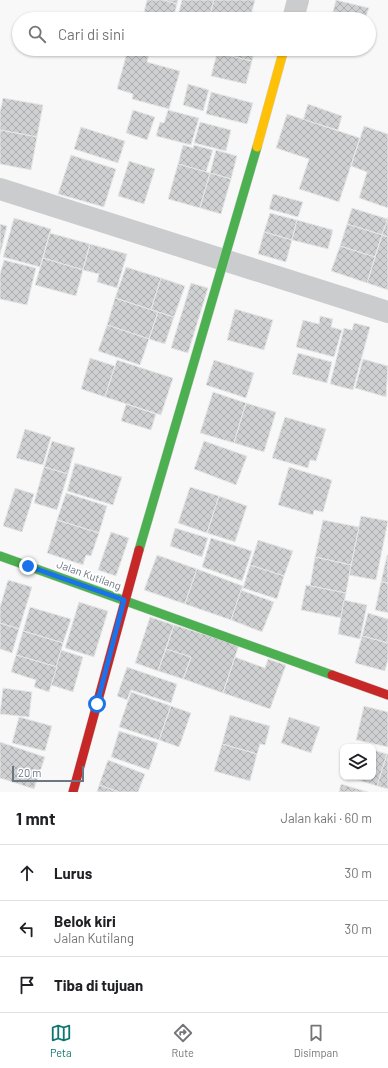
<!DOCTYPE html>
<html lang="id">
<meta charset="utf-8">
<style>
:root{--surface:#fff;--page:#f6f6f6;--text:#202124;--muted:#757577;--line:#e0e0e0;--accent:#0f766e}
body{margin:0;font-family:Barlow,sans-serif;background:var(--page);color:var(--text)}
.controls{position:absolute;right:12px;bottom:12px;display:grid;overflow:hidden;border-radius:8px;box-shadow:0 1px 3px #0004}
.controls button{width:36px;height:36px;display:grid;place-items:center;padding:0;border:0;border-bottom:1px solid var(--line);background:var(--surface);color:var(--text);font:20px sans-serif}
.scale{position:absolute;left:12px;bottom:10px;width:72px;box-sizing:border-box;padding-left:4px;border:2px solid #6c7784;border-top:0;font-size:11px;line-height:14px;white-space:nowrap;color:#6c7784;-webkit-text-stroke:3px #fff;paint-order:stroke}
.stop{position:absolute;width:12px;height:12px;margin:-9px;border:3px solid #1a73e8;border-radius:50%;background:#fff}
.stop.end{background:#1a73e8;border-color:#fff;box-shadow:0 1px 4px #0008}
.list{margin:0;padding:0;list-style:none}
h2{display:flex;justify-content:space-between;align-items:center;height:52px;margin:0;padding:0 16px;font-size:17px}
h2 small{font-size:13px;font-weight:400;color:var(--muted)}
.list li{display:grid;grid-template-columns:26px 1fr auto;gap:12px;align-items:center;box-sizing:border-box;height:56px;padding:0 16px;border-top:1px solid var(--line)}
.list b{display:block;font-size:15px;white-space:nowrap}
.list p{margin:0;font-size:13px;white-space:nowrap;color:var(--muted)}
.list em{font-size:13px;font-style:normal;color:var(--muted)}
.icon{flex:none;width:22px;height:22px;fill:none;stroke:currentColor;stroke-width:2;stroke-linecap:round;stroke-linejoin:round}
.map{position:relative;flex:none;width:388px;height:792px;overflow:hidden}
.search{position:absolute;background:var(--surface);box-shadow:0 1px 3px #0004;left:12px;right:12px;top:12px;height:44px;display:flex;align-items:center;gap:10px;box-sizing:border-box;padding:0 14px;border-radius:22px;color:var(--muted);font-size:15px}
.sheet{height:220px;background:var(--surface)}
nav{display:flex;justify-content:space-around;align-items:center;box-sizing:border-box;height:56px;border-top:1px solid var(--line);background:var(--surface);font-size:11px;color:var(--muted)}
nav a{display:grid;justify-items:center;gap:2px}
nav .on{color:var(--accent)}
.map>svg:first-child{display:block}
.building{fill:url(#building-cross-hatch);stroke:#e8e8e8}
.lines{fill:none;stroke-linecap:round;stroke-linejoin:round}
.fast-casing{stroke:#d4d5d5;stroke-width:10}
.slow-casing{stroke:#d4d5d5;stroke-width:10}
.jam-casing{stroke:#d4d5d5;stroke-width:10}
.street{stroke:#cbccce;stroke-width:22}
.fast{stroke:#4caf50;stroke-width:9}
.slow{stroke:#ffc107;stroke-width:9}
.jam{stroke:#c62828;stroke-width:9}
.route{stroke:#1a73e8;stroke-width:5}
.labels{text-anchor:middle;stroke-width:4;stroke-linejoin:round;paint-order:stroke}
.street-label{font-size:11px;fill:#6c7784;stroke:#fff}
</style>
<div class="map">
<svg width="388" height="792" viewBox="0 0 388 792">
<defs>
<pattern id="building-cross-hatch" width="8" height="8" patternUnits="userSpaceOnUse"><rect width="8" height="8" fill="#cfd0d1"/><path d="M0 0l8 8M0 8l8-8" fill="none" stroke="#acaeaf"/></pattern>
</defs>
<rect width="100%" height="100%" fill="#f8f8f8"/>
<g class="building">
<path d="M 147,0 L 164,0 L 177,4 L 173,19 L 154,19 L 143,16 Z"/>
<path d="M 164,0 L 178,0 L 177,4 Z"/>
<path d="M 182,0 L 214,0 L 209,19 L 177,19 Z"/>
<path d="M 214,0 L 255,0 L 250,19 L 209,19 Z"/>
<path d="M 336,0 L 369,8 L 365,19 L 331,19 Z"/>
<path d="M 128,49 L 150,50 L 147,62 L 180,71 L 169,109 L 132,99 L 133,94 L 117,89 Z"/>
<path d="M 211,49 L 255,49 L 252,61 L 217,53 L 210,51 Z"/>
<path d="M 217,53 L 252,61 L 246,84 L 211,76 Z"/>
<path d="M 188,84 L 209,90 L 203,111 L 183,105 Z"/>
<path d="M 211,92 L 253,103 L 247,124 L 206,114 Z"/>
<path d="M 3,98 L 43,105 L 37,137 L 0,130 L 0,112 Z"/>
<path d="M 308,104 L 342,116 L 338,130 L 303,120 Z"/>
<path d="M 133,110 L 155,117 L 147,140 L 126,133 Z"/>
<path d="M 168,110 L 199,118 L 191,145 L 156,136 L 160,122 L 164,123 Z"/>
<path d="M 287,114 L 360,138 L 339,202 L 299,189 L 309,159 L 276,148 Z"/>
<path d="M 200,122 L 231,130 L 226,151 L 194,143 Z"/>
<path d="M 364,126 L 388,134 L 388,208 L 359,198 L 367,172 L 351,166 Z"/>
<path d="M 81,127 L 125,141 L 118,163 L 74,149 Z"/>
<path d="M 0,130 L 37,137 L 31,170 L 0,164 Z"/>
<path d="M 183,145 L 193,148 L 194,145 L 213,150 L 206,172 L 178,164 Z"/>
<path d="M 216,150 L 237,156 L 231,179 L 210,173 Z"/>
<path d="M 71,155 L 116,169 L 104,207 L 58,194 Z"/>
<path d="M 129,161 L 155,169 L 144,204 L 118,196 Z"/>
<path d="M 178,164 L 210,173 L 200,208 L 168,199 Z"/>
<path d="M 210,173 L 231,179 L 221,214 L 200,208 Z"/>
<path d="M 273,194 L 303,202 L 298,217 L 269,209 Z"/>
<path d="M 352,208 L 388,219 L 382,235 L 347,224 Z"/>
<path d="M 270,213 L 297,220 L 292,240 L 264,232 Z"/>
<path d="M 388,217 L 388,237 L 382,235 Z"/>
<path d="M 14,218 L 51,229 L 40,267 L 3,257 Z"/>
<path d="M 297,220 L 333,230 L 328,249 L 292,240 Z"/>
<path d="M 0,224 L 7,226 L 0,255 Z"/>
<path d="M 347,224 L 382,235 L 375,257 L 340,246 Z"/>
<path d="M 264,232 L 292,240 L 286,262 L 258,254 Z"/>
<path d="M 50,233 L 90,244 L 83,270 L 43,258 Z"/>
<path d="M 382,235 L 388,237 L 388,290 L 367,283 Z"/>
<path d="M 90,244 L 127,254 L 117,288 L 97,282 L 99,274 L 83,270 Z"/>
<path d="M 340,246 L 375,257 L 367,283 L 331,271 Z"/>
<path d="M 43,258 L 83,270 L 76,296 L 35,285 Z"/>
<path d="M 4,260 L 36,268 L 27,305 L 0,299 L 0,274 Z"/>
<path d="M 126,267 L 161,278 L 151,310 L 115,298 Z"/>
<path d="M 161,278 L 185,286 L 174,317 L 151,310 Z"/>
<path d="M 191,283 L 208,288 L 188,353 L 171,348 Z"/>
<path d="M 115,298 L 158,312 L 149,339 L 107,325 Z"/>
<path d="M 235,309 L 273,320 L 264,350 L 227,340 Z"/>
<path d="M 158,312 L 174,317 L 165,344 L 149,339 Z"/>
<path d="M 320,316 L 333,319 L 331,327 L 342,330 L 334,357 L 296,347 L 303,320 L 319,324 Z"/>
<path d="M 354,323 L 370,327 L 353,390 L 330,384 L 344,328 L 352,330 Z"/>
<path d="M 107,325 L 149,339 L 140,365 L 98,351 Z"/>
<path d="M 298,353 L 332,362 L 327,383 L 292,374 Z"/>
<path d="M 90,358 L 115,366 L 105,397 L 81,389 Z"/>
<path d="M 363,359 L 388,366 L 386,397 L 355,388 Z"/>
<path d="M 117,360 L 173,378 L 161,415 L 105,397 Z"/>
<path d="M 214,360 L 254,373 L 246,398 L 206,385 Z"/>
<path d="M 213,392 L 246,403 L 234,443 L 200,433 Z"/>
<path d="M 246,403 L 276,412 L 264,452 L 234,443 Z"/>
<path d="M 126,404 L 156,414 L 151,430 L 121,421 Z"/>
<path d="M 285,417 L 326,429 L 316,461 L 310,460 L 308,468 L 272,458 Z"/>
<path d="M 25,429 L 51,437 L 43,465 L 16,458 Z"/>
<path d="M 52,441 L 75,448 L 68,474 L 44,467 Z"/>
<path d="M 204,441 L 247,456 L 236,485 L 194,469 Z"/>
<path d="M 75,463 L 122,477 L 113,505 L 67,491 Z"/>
<path d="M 44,467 L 68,474 L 57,510 L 34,503 Z"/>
<path d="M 289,467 L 332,480 L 323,512 L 314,510 L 313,515 L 278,505 Z"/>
<path d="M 190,487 L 219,496 L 207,533 L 178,523 Z"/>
<path d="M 15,488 L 34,494 L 22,532 L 3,526 Z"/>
<path d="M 66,493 L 107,506 L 99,533 L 57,520 Z"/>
<path d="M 219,496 L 247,506 L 235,542 L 207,533 Z"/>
<path d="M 361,516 L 388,521 L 376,580 L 349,575 Z"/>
<path d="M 57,520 L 99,533 L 91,556 L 86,555 L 83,565 L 47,553 Z"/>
<path d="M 323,520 L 359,527 L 351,565 L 315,557 Z"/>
<path d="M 175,528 L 208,538 L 202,557 L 170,546 Z"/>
<path d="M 111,532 L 129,538 L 116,576 L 98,570 Z"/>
<path d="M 211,538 L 252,551 L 242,581 L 202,567 Z"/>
<path d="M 258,540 L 293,551 L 284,576 L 250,565 Z"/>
<path d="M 157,555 L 197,569 L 185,604 L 144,590 Z"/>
<path d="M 387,555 L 388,555 L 388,583 L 381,582 Z"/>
<path d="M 315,557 L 351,565 L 346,593 L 310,586 Z"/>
<path d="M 250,565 L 284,576 L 277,599 L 243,588 Z"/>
<path d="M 197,569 L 243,586 L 231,620 L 185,604 Z"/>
<path d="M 8,580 L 32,587 L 19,629 L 0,623 L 0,607 Z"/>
<path d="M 381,582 L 388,583 L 388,613 L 375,610 Z"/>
<path d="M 306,585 L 346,593 L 341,618 L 301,610 Z"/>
<path d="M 241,590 L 274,602 L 262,632 L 231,620 Z"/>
<path d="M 344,600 L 367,605 L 360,639 L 338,634 Z"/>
<path d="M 79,602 L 108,611 L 94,657 L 65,648 Z"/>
<path d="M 30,607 L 71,619 L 63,643 L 23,631 Z"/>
<path d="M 368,613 L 388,619 L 388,643 L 362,636 Z"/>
<path d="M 150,617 L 174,625 L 158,671 L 135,663 Z"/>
<path d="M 0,623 L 19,629 L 12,653 L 0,649 Z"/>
<path d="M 174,625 L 239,645 L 223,693 L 183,679 L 191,657 L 166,649 Z"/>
<path d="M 23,631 L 63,643 L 57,667 L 16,655 Z"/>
<path d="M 362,636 L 388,643 L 388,659 L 385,671 L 355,663 Z"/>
<path d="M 166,649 L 191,657 L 183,679 L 158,671 Z"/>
<path d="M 61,650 L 83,657 L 73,692 L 51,685 Z"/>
<path d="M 16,655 L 57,667 L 49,692 L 34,687 L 36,680 L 11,672 Z"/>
<path d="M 235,657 L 265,668 L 268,659 L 286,665 L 270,709 L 223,693 Z"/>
<path d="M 127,667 L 177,684 L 171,703 L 131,690 L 127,700 L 117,696 Z"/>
<path d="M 3,688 L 32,692 L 29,717 L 0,714 Z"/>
<path d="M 131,692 L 171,706 L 159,740 L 119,727 Z"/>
<path d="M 171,706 L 191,713 L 179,747 L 159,740 Z"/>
<path d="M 364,706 L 388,712 L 388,747 L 356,740 Z"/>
<path d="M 230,715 L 270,726 L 265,745 L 260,744 L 257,754 L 222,744 Z"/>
<path d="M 19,717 L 52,726 L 45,751 L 12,743 Z"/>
<path d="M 289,717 L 320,727 L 311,753 L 281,743 Z"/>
<path d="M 119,731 L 158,743 L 149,770 L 111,757 Z"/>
<path d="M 0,742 L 45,757 L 34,789 L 0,778 Z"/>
<path d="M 222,744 L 257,754 L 250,781 L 214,771 Z"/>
<path d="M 373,750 L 387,754 L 377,786 L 349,777 L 373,777 Z"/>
<path d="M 387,754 L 388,754 L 388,789 L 377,786 Z"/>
<path d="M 108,760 L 145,774 L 138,792 L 119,792 L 99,785 Z"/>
<path d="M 341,784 L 368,792 L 339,792 Z"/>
<path d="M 99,785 L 119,792 L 97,792 Z"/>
</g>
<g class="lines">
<defs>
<g id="fast">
<path d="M 139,550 L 257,147"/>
<path d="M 0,556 L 332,675"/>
</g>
<path id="slow" d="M 257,147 L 284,49"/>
<g id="jam">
<path d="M 332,675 L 388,695"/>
<path d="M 73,792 L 139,550"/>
</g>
</defs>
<use href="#fast" class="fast-casing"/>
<use href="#slow" class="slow-casing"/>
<use href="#jam" class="jam-casing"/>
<g class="street">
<path d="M 293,19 L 298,0"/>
<path d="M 0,189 L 388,312"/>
</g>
<use href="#fast" class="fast"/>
<use href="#slow" class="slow"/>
<use href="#jam" class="jam"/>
</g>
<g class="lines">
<path class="route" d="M 28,566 L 124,600 L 97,704"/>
</g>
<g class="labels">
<g class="street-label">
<text transform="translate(89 575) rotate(20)" y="4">Jalan Kutilang</text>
</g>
</g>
</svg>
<div class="controls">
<button><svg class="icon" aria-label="layers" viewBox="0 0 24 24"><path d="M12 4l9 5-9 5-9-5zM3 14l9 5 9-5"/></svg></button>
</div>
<div class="scale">20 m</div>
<div class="stop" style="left:97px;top:704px"></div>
<div class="stop end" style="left:28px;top:566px"></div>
<div class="search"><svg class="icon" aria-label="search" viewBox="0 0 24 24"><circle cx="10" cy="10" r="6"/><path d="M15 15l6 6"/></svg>Cari di sini</div>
</div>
<section class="sheet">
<h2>1 mnt<small>Jalan kaki · 60 m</small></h2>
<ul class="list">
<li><svg class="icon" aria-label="ahead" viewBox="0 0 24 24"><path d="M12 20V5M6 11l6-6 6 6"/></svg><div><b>Lurus</b></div><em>30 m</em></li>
<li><svg class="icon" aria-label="left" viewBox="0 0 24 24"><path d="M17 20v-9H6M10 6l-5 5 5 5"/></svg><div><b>Belok kiri</b><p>Jalan Kutilang</p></div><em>30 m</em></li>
<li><svg class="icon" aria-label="arrive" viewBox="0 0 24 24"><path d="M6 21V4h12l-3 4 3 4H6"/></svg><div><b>Tiba di tujuan</b></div></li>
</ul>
</section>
<nav>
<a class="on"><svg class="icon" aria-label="map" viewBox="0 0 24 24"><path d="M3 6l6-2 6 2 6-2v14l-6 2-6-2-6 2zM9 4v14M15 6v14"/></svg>Peta</a>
<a><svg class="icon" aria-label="directions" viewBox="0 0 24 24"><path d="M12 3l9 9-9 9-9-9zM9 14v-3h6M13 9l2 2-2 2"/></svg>Rute</a>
<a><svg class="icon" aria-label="saved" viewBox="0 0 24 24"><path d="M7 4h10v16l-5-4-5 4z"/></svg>Disimpan</a>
</nav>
